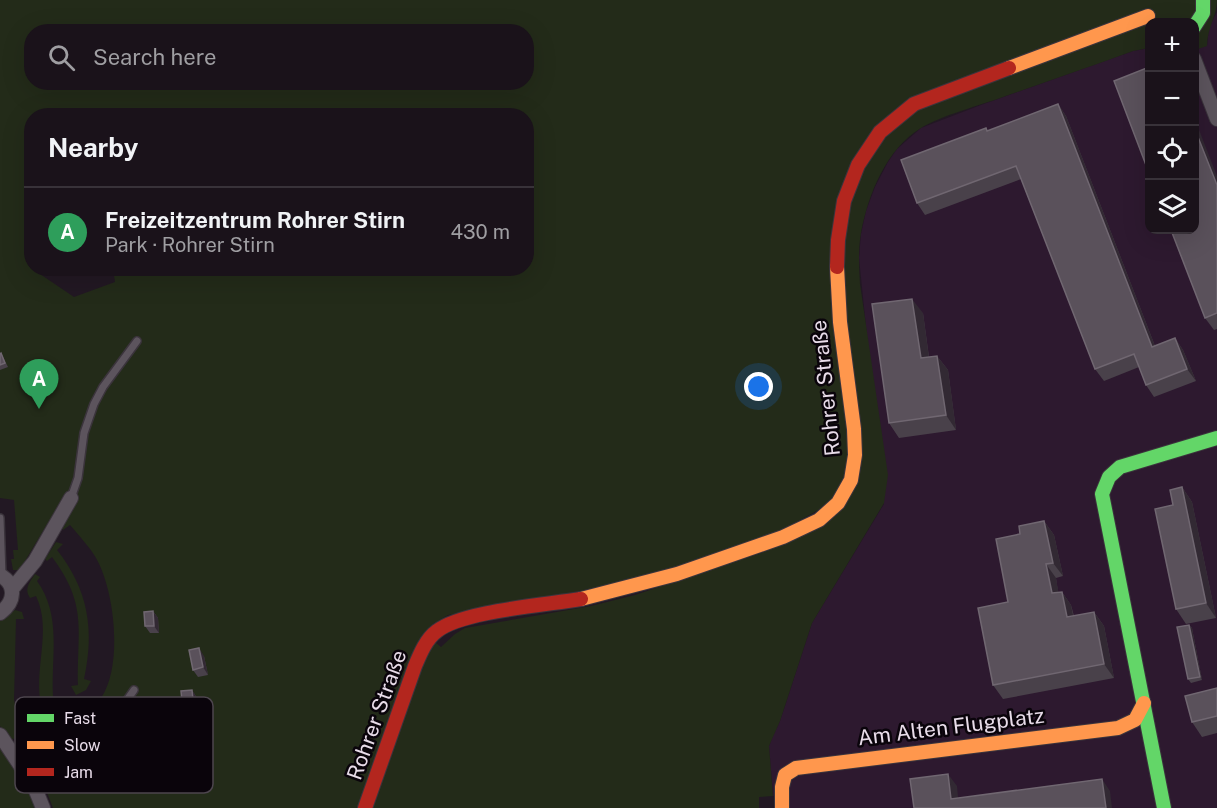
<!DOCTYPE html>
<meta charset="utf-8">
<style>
:root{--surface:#1a121a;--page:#231b23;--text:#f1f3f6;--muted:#9f9ea2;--line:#383239;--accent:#a397a4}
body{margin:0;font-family:"Public Sans",sans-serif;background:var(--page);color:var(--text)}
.controls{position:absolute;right:18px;top:18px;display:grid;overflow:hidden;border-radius:12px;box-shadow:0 6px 24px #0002}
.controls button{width:54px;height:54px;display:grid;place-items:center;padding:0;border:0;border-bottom:2px solid var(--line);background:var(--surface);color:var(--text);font:30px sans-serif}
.you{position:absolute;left:759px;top:387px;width:21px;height:21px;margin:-15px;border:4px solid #fff;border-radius:50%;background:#1a73e8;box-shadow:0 0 0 9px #1a73e833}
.badge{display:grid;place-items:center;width:39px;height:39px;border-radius:50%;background:var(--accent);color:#fff;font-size:20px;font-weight:700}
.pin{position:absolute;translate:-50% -50px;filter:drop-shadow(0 2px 3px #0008)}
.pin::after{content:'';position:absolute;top:32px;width:21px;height:18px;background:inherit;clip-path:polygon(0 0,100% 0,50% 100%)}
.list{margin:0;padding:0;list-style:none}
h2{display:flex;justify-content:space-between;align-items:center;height:78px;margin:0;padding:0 24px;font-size:26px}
h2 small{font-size:20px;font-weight:400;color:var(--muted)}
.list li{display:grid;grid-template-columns:39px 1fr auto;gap:18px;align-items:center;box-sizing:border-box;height:90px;padding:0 24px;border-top:2px solid var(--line)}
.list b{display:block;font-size:22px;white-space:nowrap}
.list p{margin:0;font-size:20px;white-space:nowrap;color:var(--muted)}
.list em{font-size:20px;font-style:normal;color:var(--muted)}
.icon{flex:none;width:33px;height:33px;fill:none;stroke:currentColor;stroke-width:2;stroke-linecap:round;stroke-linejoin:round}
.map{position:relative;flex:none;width:1217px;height:808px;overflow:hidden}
.search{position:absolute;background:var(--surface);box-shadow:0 6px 24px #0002;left:24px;top:24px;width:510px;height:66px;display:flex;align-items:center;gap:15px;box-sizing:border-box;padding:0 21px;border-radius:24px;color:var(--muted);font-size:22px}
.panel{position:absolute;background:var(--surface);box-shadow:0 6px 24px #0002;left:24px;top:108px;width:510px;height:168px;border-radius:24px}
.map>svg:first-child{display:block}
.built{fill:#2d192f}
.green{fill:#232b19;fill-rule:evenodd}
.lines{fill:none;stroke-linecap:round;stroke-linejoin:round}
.lane-casing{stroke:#3b343c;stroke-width:10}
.street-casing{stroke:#3b343c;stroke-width:16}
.fast-casing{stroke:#3b343c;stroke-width:16}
.slow-casing{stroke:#3b343c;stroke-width:16}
.jam-casing{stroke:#3b343c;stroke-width:16}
.lane{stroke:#5c545d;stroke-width:7}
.street{stroke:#5c545d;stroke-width:14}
.fast{stroke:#63d668;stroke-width:14}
.slow{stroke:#ff974d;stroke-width:14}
.jam{stroke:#b3261e;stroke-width:14}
.wall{fill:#49414a}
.shaded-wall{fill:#322933}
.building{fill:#5a515b;stroke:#706771;stroke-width:1.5}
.labels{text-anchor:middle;stroke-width:5;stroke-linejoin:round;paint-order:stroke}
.street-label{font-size:21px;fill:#e8dce9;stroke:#0a040b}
.key{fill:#0a040b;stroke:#4d454e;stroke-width:1.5}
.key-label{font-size:16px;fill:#e8dce9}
</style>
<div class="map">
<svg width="1217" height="808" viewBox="0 0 1217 808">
<rect width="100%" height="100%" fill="#221823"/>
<path class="built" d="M 1217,12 L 1217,808 L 787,808 L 787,795 L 773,796 L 769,746 L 772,738 L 780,721 L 812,623 L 884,504 L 859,258 L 861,234 L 866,211 L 875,187 L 888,162 L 897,149 L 921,128 L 981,105 L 1133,51 L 1149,48 L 1150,230 L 1194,230 L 1195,50 L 1207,45 L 1209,27 Z"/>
<g class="green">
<path d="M 0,0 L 1217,0 C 1217,16 1207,28 1207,46 L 1195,50 L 1194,22 L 1150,22 L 1149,48 L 1133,51 C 1089,67 1046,82 1003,97 C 978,106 943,115 921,128 C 886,149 868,195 861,233 C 858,250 859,267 860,284 L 888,475 L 884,503 L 812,623 L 780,721 L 769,746 L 773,796 L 759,797 L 759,808 L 53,808 L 41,777 L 22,747 L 41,735 L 68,738 L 97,731 L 118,720 L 136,693 L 130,691 C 110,720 91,734 54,731 L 51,727 L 64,719 L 69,724 C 81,717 93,710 101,698 C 123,666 115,591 96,558 C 89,546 79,536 70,525 L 63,530 L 60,521 L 54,517 L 49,521 L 22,566 L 18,570 L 13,570 L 11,559 L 14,559 L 13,550 L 18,550 L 14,500 L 0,498 ZM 32,32 L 526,32 L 526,82 L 32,82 ZM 32,116 L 526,116 L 526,268 L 113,269 L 115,282 L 74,297 L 37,272 L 37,268 L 32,268 ZM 820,509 L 828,521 L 815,530 L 761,553 L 635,595 L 591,606 L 465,628 L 455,634 L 441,647 L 424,633 L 433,624 L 448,615 C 574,592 707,575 820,509 Z"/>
<path d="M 56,542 L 63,544 L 57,550 C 88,589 95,630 84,679 L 91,681 L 86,690 L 76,695 L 71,686 L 78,685 C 77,630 88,605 52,557 L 47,561 L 45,559 Z"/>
<path d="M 35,574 L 40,577 L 37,581 C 62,616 51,656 53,696 L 54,702 L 60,700 C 64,711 56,714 47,718 L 38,717 L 37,710 L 42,708 C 32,672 53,631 36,596 L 30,598 C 24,589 29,583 35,574 Z"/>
<path d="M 15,610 L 22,612 L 24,619 L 16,619 L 14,700 L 16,709 L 21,719 L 28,718 L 30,724 L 29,731 L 13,739 L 9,738 L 0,726 L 0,619 Z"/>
<path d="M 0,745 L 25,782 L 37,808 L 0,808 Z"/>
</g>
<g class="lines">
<defs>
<g id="lane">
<path d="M 71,498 L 78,478 L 84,433 L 94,404 L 103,387 L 137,341"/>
<path d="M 0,518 L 2,576"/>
<path d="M 39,730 C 85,742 109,728 134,690"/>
</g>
<g id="street">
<path d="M 1194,59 L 1217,119"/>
<path d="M 0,575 C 17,585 15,602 0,613"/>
<path d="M 12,589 L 35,561 L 71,498"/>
<path d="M 0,735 L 34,786 L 43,808"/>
</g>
<g id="fast">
<path d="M 1194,27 L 1203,13 L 1203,0"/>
<path d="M 1164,808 L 1102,494 L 1109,477 L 1120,467 L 1217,438"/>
</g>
<g id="slow">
<path d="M 1009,68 L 1148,16"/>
<path d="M 581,599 L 677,574 L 783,537 L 819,520 L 838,503 L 851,480 L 855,455 L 854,429 L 840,322 L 837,267"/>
<path d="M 782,808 L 782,787 L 785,775 L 796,768 L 1118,728 L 1135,720 L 1144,703"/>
</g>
<g id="jam">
<path d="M 837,267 L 838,240 L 844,201 L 858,165 L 880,132 L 914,104 L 1009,68"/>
<path d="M 365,808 L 415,666 C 420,654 426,639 437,631 C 462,611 546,605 581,599"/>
</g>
</defs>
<use href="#lane" class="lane-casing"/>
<use href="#street" class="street-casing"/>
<use href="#fast" class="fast-casing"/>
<use href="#slow" class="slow-casing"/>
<use href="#jam" class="jam-casing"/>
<use href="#lane" class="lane"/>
<use href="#street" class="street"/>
<use href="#fast" class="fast"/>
<use href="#slow" class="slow"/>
<use href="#jam" class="jam"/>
</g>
<g class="wall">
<path d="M 509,82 L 520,82 L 511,85 Z"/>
<path d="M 1058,104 L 1066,116 L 1155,346 L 1175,338 L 1183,350 L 1196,381 L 1154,397 L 1146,385 L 1139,367 L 1104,381 L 1095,369 L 1021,179 L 925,215 L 917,203 L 986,128 L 988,131 Z"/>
<path d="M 1217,176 L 1217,329 L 1214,330 L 1205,318 Z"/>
<path d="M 923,313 L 929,357 L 937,356 L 948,370 L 956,430 L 899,438 L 889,423 Z"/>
<path d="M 1,353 L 8,367 L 0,370 L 0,354 Z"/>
<path d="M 1182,487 L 1192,502 L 1216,618 L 1186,624 L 1176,609 L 1173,505 Z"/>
<path d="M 1044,521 L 1054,535 L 1063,576 L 1056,578 L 1058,592 L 1062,592 L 1071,605 L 1074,616 L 1094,612 L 1104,626 L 1114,678 L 1003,699 L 993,685 L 1008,602 Z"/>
<path d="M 153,611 L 158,618 L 159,633 L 150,633 L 145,626 Z"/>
<path d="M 1189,625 L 1192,628 L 1202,680 L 1191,683 L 1188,679 Z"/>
<path d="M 204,656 L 208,675 L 198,677 L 193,670 Z"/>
<path d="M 1217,688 L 1217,733 L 1202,737 L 1192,722 Z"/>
<path d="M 192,690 L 197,698 L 199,717 L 189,718 L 183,711 Z"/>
</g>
<g class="shaded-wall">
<path d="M 1058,104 L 1066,116 L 1160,359 L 1152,347 Z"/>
<path d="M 1194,117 L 1217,176 L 1217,185 L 1194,127 Z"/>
<path d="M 912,299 L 923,313 L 931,373 L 921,358 Z"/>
<path d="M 1175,338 L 1183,350 L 1196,381 L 1187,369 Z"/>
<path d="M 937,356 L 948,370 L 956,430 L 946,415 Z"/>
<path d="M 1182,487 L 1192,502 L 1216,618 L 1206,603 Z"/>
<path d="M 1044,521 L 1054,535 L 1063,576 L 1053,563 Z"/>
<path d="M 1046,564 L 1056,578 L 1061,607 L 1052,593 Z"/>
<path d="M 1062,592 L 1071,605 L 1076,631 L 1067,617 Z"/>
<path d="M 153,611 L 158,618 L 159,633 L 154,626 Z"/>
<path d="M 1094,612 L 1104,626 L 1114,678 L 1104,664 Z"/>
<path d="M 1189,625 L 1192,628 L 1202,680 L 1200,677 Z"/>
<path d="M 199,648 L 204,656 L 208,675 L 203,667 Z"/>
<path d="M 192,690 L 197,698 L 199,717 L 194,709 Z"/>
<path d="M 948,774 L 957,786 L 959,808 L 951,799 Z"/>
<path d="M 1102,779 L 1110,791 L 1112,808 L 1106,808 Z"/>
</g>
<g class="building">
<path d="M 1149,67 L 1149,173 L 1114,81 Z"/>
<path d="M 1058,104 L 1152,347 L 1175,338 L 1187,369 L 1146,385 L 1134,354 L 1095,369 L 1016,166 L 917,203 L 901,160 L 986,128 L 987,131 Z"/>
<path d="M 1194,127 L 1217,185 L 1217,313 L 1205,318 L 1171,230 L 1194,230 Z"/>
<path d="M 912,299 L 921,358 L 937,356 L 946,415 L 889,423 L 872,304 Z"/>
<path d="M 1,353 L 5,363 L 0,365 L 0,354 Z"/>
<path d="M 1182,487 L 1206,603 L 1176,609 L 1155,509 L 1173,505 L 1170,490 Z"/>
<path d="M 1044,521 L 1053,563 L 1046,564 L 1052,593 L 1062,592 L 1067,617 L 1094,612 L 1104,664 L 993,685 L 978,608 L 1008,602 L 996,539 L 1020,534 L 1019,526 Z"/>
<path d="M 153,611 L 154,626 L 145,626 L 144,612 Z"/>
<path d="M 1189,625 L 1200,677 L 1188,679 L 1177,627 Z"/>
<path d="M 199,648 L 203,667 L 193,670 L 189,650 Z"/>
<path d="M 1217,688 L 1217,716 L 1192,722 L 1185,696 Z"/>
<path d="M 192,690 L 194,709 L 183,711 L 181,691 Z"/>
<path d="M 948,774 L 951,799 L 1102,779 L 1106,808 L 914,808 L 910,779 Z"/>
</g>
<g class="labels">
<g class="street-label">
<text transform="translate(826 388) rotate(-96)" y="7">Rohrer Straße</text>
<text transform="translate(377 715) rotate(-70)" y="7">Rohrer Straße</text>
<text transform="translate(951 727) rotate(-7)" y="7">Am Alten Flugplatz</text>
</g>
</g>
<rect x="15" y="697" width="198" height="96" rx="9" class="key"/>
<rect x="27" y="714" width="27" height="8" fill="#63d668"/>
<rect x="27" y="741" width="27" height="8" fill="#ff974d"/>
<rect x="27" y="768" width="27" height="8" fill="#b3261e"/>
<g class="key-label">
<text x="64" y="724">Fast</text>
<text x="64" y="751">Slow</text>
<text x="64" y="778">Jam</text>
</g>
</svg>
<div class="controls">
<button>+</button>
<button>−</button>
<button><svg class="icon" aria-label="locate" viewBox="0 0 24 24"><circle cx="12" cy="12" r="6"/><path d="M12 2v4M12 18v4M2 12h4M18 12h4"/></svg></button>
<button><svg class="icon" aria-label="layers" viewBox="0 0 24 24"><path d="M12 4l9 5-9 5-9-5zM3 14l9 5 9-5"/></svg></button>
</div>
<div class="you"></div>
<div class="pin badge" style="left:39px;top:409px;background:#2e9e5b">A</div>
<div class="search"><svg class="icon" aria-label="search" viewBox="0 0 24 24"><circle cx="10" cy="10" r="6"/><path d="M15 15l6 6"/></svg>Search here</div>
<section class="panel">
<h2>Nearby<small></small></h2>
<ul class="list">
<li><span class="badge" style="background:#2e9e5b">A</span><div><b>Freizeitzentrum Rohrer Stirn</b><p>Park · Rohrer Stirn</p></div><em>430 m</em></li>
</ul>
</section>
</div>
